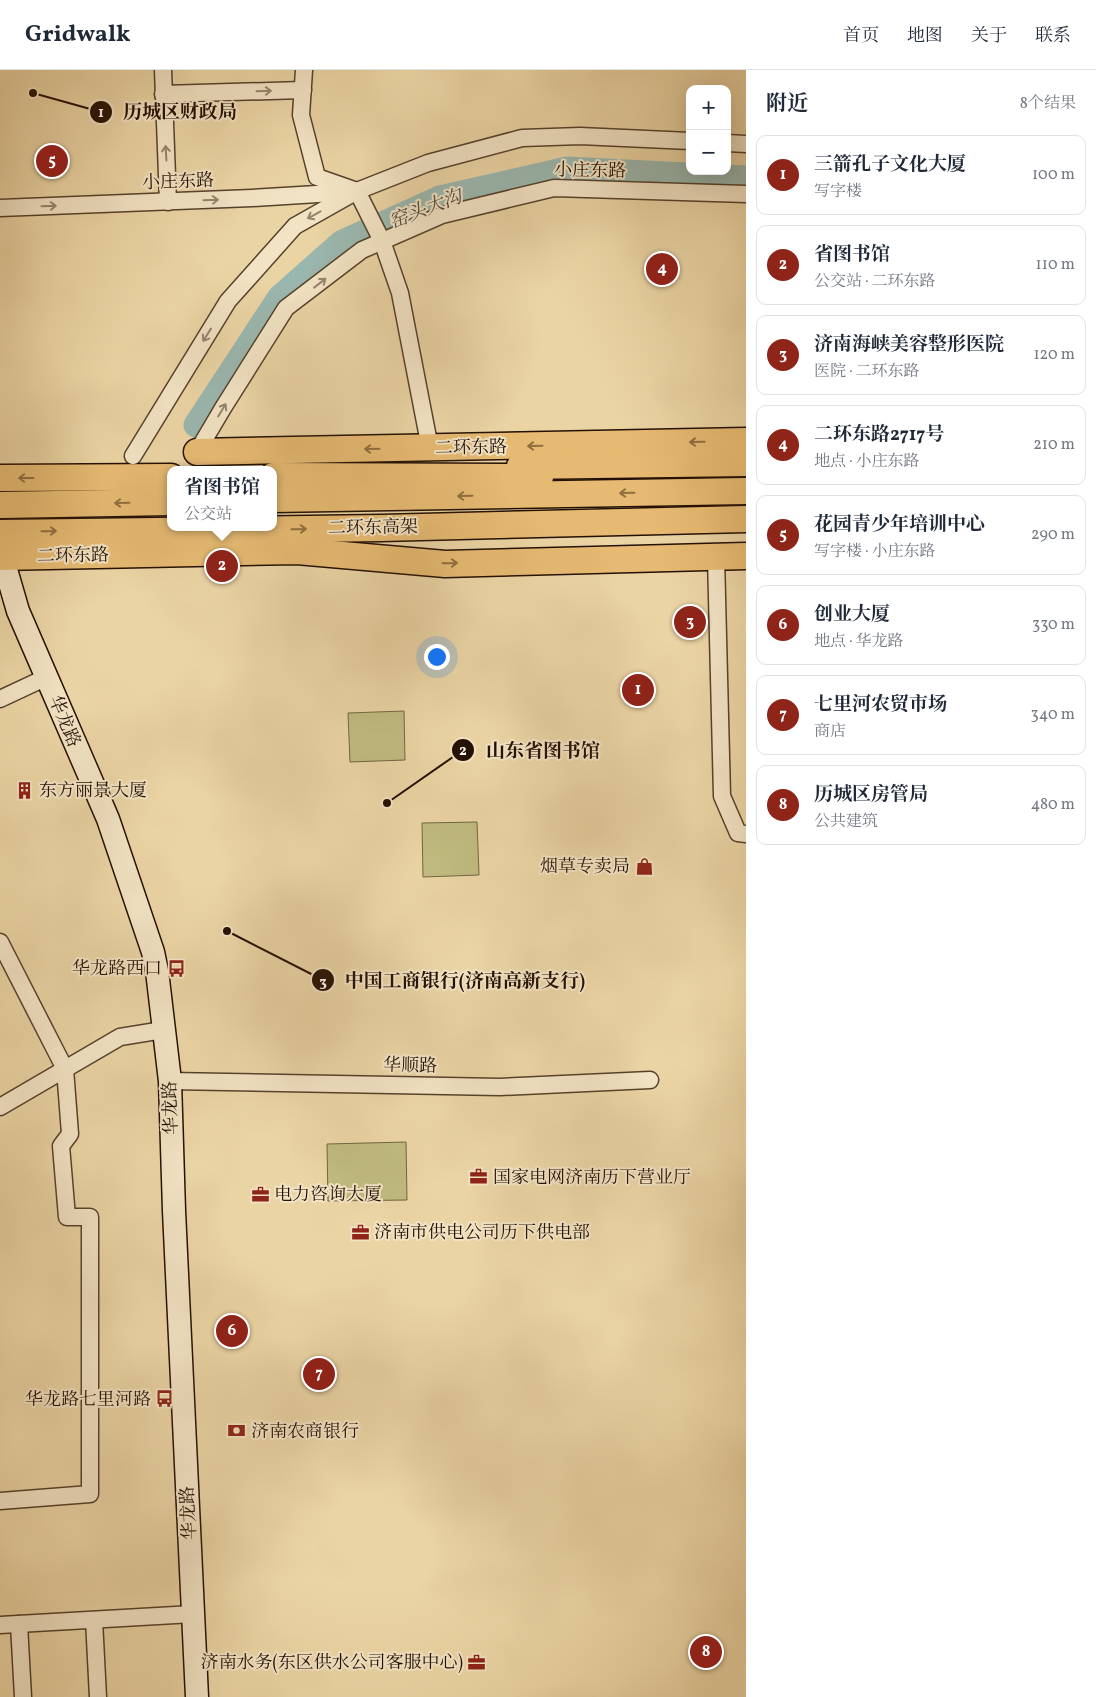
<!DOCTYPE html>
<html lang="zh">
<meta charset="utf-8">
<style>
:root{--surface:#fff;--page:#f6f6f7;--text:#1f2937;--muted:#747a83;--line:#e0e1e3;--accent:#8f2418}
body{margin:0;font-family:Vollkorn,"Noto Serif SC",serif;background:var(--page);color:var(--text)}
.controls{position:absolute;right:15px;top:15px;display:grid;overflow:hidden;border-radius:10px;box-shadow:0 5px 20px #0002}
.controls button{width:45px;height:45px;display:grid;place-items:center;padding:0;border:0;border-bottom:1px solid var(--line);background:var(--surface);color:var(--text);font:25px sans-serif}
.you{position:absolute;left:436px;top:586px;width:18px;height:18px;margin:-12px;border:4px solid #fff;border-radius:50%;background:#1a73e8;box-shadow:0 0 0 8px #1a73e833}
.badge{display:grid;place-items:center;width:32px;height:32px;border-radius:50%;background:var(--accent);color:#fff;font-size:16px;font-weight:700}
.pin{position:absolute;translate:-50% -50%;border:2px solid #fff;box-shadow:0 1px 5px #0006}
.popup{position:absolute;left:167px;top:396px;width:110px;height:65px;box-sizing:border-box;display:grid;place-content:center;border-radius:10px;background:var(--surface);filter:drop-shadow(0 1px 4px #0005);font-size:16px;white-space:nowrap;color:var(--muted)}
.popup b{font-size:19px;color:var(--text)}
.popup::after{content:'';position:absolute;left:50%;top:100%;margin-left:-10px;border:10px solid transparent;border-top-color:var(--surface)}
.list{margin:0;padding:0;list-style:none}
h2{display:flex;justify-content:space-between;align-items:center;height:65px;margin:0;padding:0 20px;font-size:21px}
h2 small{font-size:16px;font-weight:400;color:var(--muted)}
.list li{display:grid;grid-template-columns:32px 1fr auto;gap:15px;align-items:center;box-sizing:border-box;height:80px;margin:0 10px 10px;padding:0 10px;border:1px solid var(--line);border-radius:10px}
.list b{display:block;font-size:19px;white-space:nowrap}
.list p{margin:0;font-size:16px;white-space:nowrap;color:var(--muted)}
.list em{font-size:16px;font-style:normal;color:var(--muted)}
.map{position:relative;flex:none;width:746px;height:1627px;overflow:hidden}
header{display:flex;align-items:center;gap:30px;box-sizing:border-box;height:70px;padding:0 25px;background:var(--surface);border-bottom:1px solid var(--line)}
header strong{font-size:24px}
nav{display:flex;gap:28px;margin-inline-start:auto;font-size:18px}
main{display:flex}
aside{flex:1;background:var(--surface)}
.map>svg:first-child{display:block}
.green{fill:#c0bb80;stroke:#726642}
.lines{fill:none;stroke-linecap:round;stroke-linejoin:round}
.river{stroke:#9ab7af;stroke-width:25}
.minor-casing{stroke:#56412c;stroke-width:19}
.secondary-casing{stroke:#241004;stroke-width:25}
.trunk-casing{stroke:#241004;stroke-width:29}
.minor{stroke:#f2e3c4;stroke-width:16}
.secondary{stroke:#f2e3c4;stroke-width:22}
.trunk{stroke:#e6ba72;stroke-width:26}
.oneway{stroke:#95846e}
.oneway2{stroke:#8f6e40}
.labels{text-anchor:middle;stroke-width:4;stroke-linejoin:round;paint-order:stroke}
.street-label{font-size:18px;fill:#241004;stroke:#f2e3c4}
.poi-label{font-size:18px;fill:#241004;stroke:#f2e3c4;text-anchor:start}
.water-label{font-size:19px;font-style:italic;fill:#4d4a40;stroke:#f2e3c4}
.leader{fill:none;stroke:#241004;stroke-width:2}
.callout-dot{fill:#241004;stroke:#f2e3c4;stroke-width:2}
.mark-label{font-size:15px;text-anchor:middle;font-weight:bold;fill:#fff}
.callout-label{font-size:19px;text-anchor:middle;font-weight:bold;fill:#241004;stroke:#f2e3c4;stroke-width:4;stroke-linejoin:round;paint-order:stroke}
</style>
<header>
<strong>Gridwalk</strong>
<nav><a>首页</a><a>地图</a><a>关于</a><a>联系</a></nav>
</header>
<main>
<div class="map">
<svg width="746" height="1627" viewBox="0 0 746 1627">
<rect width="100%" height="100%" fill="#ebd4a4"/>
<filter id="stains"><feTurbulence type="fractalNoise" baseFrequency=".004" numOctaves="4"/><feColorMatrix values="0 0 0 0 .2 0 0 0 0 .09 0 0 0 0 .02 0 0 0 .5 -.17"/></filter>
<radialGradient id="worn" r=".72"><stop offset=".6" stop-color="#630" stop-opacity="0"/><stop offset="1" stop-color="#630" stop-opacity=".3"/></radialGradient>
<g class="green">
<path d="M 404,641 L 405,690 L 350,692 L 348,643 Z"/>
<path d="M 477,752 L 479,805 L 423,807 L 422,753 Z"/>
<path d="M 406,1072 L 407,1130 L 328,1131 L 327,1074 Z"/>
</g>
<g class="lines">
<path class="river" d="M 196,355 L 280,227 L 341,173 L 440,128 L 567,99 L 746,108"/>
<defs>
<g id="minor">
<path d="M 163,0 L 168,132"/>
<path d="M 304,0 L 301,45 L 317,107 L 357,121 L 382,171 L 400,223 L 430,378"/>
<path d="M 163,24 L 303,20"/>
<path d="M 727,73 L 746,74"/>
<path d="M 0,138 L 252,128 L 350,122"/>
<path d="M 197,382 L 223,338 L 286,238 L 362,180 L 442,145 L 554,118 L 746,124"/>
<path d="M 133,386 L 228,231 L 295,156 L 357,121 L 428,93 L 522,68 L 580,66 L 690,71"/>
<path d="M 716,487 L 722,726 L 738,763 L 746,764"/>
<path d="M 0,629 L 47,607"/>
<path d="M 0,872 L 65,999 L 70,1064 L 61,1076 L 67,1147 L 90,1147 L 90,1424 L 0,1431"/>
<path d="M 170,1011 L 500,1017 L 650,1010"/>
<path d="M 0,1037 L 120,967 L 163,960"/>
<path d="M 94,1550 L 98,1627"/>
<path d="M 19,1554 L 23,1627"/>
<path d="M 0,1555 L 193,1544"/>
</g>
<path id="secondary" d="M 0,479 L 18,541 L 108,749 L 153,882 L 157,901 L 170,1011 L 174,1141 L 197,1627"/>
<g id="trunk">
<path d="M 197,382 L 746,371"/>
<path d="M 520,396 L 746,393"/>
<path d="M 273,406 L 540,407"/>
<path d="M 0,408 L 171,407"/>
<path d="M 273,429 L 746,421"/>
<path d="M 0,435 L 171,432"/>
<path d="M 0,463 L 381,458 L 746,449"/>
<path d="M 0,487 L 297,481 L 445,494 L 746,486"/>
</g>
</defs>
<use href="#minor" class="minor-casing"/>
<use href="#secondary" class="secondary-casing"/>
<use href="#trunk" class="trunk-casing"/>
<use href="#minor" class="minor"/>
<use href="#secondary" class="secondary"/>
<use href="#trunk" class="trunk"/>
</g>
<defs><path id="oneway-shaft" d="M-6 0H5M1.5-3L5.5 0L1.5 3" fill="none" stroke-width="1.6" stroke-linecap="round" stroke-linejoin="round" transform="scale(1.25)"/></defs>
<g class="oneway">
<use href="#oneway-shaft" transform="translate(264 21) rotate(-2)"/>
<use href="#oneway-shaft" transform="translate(166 83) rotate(-93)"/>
<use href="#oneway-shaft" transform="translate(211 130) rotate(-2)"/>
<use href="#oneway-shaft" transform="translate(49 136) rotate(-2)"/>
<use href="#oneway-shaft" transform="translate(314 145) rotate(151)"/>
<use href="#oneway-shaft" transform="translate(320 213) rotate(-38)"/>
<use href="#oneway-shaft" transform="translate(207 265) rotate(122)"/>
<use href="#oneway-shaft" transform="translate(222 340) rotate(-59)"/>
</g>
<g class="oneway2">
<use href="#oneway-shaft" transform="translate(697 372) rotate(179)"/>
<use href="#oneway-shaft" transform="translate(535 376) rotate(179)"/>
<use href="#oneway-shaft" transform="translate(372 379) rotate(179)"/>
<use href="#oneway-shaft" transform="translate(26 408) rotate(180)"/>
<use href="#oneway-shaft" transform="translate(627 423) rotate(179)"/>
<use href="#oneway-shaft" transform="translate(465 426) rotate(179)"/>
<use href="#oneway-shaft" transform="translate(122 433) rotate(179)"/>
<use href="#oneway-shaft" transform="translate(299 459) rotate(-1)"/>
<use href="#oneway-shaft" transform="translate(49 461) rotate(-1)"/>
<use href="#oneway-shaft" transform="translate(450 493) rotate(-1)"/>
</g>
<defs>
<symbol id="building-bare" viewBox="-9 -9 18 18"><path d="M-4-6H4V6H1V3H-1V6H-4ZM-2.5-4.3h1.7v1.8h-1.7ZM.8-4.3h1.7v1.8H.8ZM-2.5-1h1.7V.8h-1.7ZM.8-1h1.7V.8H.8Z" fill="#8f2418" stroke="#f2e3c4" stroke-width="2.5" paint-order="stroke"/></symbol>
<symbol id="shop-bare" viewBox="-9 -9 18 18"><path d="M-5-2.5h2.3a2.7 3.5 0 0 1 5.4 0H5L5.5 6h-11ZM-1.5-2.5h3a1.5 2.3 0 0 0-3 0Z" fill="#8f2418" stroke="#f2e3c4" stroke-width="2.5" paint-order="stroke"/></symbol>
<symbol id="bus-bare" viewBox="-9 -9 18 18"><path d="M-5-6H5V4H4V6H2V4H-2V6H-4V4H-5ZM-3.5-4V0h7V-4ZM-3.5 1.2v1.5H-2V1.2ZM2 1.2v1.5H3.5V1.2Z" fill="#8f2418" stroke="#f2e3c4" stroke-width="2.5" paint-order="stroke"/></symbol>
<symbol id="office-bare" viewBox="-9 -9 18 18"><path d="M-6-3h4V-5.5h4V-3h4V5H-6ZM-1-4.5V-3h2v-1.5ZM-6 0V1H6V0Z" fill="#8f2418" stroke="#f2e3c4" stroke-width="2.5" paint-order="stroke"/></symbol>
<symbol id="bank-bare" viewBox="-9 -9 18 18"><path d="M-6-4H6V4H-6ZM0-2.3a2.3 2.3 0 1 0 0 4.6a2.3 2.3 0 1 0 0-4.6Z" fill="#8f2418" stroke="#f2e3c4" stroke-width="2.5" paint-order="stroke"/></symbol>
</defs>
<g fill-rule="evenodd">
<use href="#building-bare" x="12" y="708" width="25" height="25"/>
<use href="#shop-bare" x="632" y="784" width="25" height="25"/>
<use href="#bus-bare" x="164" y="886" width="25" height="25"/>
<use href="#office-bare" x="466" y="1094" width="25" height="25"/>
<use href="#office-bare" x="248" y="1112" width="25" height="25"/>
<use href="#office-bare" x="348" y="1150" width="25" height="25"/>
<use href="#bus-bare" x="152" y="1316" width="25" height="25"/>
<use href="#bank-bare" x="224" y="1348" width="25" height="25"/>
<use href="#office-bare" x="464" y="1580" width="25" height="25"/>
</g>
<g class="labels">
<g class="street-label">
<text transform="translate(590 100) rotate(1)" y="6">小庄东路</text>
<text transform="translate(178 111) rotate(-2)" y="6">小庄东路</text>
<text transform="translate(471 377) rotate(-1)" y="6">二环东路</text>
<text transform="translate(373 457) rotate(-1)" y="6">二环东高架</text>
<text transform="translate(73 485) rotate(-1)" y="6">二环东路</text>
<text transform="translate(65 651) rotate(67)" y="6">华龙路</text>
<text transform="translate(410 995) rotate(1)" y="6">华顺路</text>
<text transform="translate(170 1038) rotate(-92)" y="6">华龙路</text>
<text transform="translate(188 1443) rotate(-93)" y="6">华龙路</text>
</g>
<g class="poi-label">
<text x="39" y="726">东方丽景大厦</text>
<text x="630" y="802" text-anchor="end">烟草专卖局</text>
<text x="162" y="904" text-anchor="end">华龙路西口</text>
<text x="493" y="1113">国家电网济南历下营业厅</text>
<text x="274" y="1130">电力咨询大厦</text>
<text x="374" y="1168">济南市供电公司历下供电部</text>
<text x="151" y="1335" text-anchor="end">华龙路七里河路</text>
<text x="251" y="1367">济南农商银行</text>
<text x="463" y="1598" text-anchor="end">济南水务(东区供水公司客服中心)</text>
</g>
<g class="water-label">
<text transform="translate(425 138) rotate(-21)" y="7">窑头大沟</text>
</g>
</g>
<path class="leader" d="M33 23L101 42M387 733L463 680M227 861L323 910"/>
<g class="callout-dot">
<circle cx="33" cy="23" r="5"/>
<circle cx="387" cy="733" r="5"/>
<circle cx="227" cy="861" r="5"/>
<circle cx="101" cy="42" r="12"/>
<circle cx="463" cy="680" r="12"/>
<circle cx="323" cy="910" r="12"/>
</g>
<g class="mark-label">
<text x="101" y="47">1</text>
<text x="463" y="685">2</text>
<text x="323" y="916">3</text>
</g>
<g class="callout-label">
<text x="180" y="48">历城区财政局</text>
<text x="543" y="687">山东省图书馆</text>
<text x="465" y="917">中国工商银行(济南高新支行)</text>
</g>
<rect width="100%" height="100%" filter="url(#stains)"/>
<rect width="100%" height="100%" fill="url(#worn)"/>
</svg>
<div class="controls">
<button>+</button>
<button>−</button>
</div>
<div class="you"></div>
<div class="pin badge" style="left:638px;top:620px">1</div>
<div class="pin badge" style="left:222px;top:496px">2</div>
<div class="popup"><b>省图书馆</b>公交站</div>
<div class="pin badge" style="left:690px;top:552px">3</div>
<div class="pin badge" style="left:662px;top:199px">4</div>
<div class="pin badge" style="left:52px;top:91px">5</div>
<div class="pin badge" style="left:232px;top:1261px">6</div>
<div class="pin badge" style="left:319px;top:1304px">7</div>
<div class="pin badge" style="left:706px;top:1582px">8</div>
</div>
<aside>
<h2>附近<small>8个结果</small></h2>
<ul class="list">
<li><span class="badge">1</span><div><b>三箭孔子文化大厦</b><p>写字楼</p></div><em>100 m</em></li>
<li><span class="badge">2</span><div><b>省图书馆</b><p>公交站 · 二环东路</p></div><em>110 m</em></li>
<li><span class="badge">3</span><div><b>济南海峡美容整形医院</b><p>医院 · 二环东路</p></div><em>120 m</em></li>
<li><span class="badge">4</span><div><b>二环东路2717号</b><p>地点 · 小庄东路</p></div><em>210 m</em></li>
<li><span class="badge">5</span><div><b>花园青少年培训中心</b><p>写字楼 · 小庄东路</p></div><em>290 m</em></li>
<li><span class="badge">6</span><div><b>创业大厦</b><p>地点 · 华龙路</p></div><em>330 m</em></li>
<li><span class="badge">7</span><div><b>七里河农贸市场</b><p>商店</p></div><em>340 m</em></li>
<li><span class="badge">8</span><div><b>历城区房管局</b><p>公共建筑</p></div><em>480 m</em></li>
</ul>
</aside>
</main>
